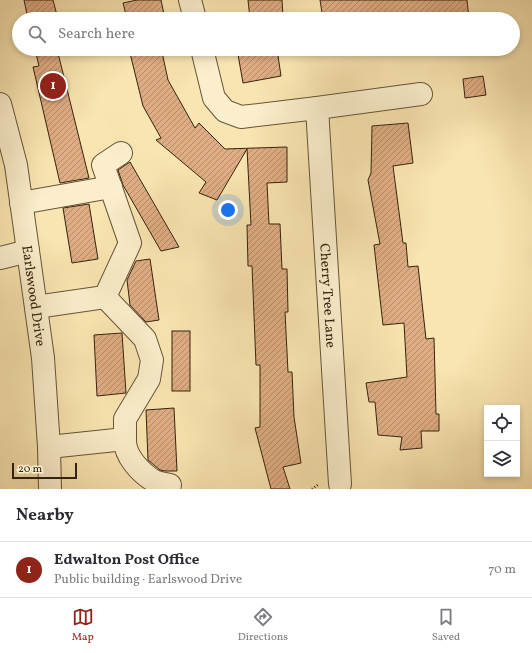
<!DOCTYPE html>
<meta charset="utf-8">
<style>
:root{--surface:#fff;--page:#f7f7f7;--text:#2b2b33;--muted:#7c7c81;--line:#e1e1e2;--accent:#8f2418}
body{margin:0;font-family:Vollkorn,serif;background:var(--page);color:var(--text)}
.controls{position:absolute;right:12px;bottom:12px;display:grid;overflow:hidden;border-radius:0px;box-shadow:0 2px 6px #0003}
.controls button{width:36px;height:36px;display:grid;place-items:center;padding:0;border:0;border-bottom:1px solid var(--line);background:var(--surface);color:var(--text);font:20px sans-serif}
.scale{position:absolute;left:12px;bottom:10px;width:65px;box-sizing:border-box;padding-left:4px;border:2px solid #35230f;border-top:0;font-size:11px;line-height:14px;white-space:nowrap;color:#35230f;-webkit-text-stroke:3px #fbeecc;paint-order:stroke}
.you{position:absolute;left:228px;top:210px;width:14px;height:14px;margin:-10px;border:3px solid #fff;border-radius:50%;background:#1a73e8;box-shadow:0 0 0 6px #1a73e833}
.badge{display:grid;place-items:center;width:26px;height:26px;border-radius:50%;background:var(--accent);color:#fff;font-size:13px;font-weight:700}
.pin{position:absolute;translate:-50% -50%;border:2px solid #fff;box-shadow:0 1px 4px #0006}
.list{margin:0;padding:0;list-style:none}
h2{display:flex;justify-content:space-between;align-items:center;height:52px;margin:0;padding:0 16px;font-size:17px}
h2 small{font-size:13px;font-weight:400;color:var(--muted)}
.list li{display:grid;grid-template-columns:26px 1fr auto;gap:12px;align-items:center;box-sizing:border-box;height:56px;padding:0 16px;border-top:1px solid var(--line)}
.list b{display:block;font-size:15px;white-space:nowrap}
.list p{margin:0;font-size:13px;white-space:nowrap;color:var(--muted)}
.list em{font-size:13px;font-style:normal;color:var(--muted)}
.icon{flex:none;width:22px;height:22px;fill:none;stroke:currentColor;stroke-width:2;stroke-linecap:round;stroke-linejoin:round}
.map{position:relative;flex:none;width:532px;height:489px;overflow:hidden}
.search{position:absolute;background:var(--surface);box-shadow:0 2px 6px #0003;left:12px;right:12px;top:12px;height:44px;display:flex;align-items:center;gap:10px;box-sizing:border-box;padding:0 14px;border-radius:22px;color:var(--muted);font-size:15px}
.sheet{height:108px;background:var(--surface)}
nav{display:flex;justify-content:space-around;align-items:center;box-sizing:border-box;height:56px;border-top:1px solid var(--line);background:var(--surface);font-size:11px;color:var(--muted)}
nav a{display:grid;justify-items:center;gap:2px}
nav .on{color:var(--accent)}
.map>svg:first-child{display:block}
.building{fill:url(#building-hatch);stroke:#35230f}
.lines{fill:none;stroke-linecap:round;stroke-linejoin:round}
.minor-casing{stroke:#665438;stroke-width:24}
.path{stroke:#35230f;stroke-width:2.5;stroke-dasharray:1 2;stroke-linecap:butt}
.minor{stroke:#fbeecc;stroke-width:22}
.labels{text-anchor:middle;stroke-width:3;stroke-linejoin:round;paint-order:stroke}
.street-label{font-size:14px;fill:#35230f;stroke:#fbeecc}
</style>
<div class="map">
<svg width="532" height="489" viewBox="0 0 532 489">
<defs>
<pattern id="building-hatch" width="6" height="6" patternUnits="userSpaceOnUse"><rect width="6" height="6" fill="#dfad83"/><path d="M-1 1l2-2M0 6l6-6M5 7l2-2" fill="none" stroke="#b68c6a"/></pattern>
</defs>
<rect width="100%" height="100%" fill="#f9e5b1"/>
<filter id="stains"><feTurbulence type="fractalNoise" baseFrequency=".005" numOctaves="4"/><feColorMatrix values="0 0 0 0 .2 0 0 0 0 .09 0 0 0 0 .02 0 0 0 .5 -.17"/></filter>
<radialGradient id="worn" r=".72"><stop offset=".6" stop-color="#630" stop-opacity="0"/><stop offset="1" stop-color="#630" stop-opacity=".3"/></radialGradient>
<g class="building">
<path d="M 24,0 L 53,0 L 58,19 L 28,19 Z"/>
<path d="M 137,0 L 161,0 L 165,19 L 127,19 L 123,3 Z"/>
<path d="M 248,0 L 282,0 L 283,17 L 250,19 Z"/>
<path d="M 320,0 L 467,0 L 469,19 L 323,19 Z"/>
<path d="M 35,49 L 57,49 L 89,178 L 60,183 L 33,67 L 39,66 Z"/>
<path d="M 129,49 L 148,49 L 149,55 L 162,52 L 168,80 L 195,128 L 199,123 L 225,149 L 287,147 L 287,182 L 267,183 L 269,224 L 280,224 L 282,269 L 287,269 L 288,312 L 285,312 L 288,372 L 292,372 L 294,417 L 301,463 L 283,467 L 290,489 L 271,489 L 255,428 L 260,427 L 260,365 L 256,365 L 252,266 L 248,266 L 247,225 L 251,225 L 247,149 L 217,200 L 199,193 L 206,182 L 156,140 L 161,138 L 143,106 Z"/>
<path d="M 237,49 L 277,49 L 281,76 L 243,83 Z"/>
<path d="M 483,76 L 486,95 L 465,98 L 463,79 Z"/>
<path d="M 408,123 L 413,163 L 393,166 L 403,243 L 406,243 L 408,267 L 418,266 L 426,339 L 434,338 L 436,414 L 439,414 L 439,431 L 421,431 L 422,448 L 400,450 L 402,437 L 378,435 L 375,402 L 369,402 L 366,383 L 407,377 L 404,323 L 383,325 L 374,245 L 380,244 L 368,180 L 371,173 L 372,126 Z"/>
<path d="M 130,162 L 179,247 L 161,251 L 123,185 L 118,170 Z"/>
<path d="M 89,204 L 98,259 L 72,263 L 63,208 Z"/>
<path d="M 150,259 L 159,320 L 146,322 L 130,305 L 127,280 L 136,261 Z"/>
<rect x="172" y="331" width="18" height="60"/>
<path d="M 122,333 L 126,393 L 97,396 L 94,335 Z"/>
<path d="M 174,408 L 177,471 L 165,471 L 160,470 L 148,460 L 146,410 Z"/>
</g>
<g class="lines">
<defs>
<g id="minor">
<path d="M 190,0 L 195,19"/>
<path id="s1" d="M 202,49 L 214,98 L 225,111 L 241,117 L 317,108 L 340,484"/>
<path id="s2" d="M 0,104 L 16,165 L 43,358 L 49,447 L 50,489"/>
<path d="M 317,108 L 421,94"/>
<path d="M 121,153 L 103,165 L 130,243 L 105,297 L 145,339 L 152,360 L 149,379 L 125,419 L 125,439"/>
<path d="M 21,203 L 111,187"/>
<path d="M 0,258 L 28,251"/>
<path d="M 36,307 L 105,297"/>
<path d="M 49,447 L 125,439 C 124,456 141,473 154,481 C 159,483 165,484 170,485"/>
</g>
</defs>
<use href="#minor" class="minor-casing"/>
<path class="path" d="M 312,489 L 319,484"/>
<use href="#minor" class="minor"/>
</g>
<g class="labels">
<g class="street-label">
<text dy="5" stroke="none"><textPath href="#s2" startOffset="195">Earlswood Drive</textPath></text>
<text dy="5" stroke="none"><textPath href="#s1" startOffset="349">Cherry Tree Lane</textPath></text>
</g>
</g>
<rect width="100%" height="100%" filter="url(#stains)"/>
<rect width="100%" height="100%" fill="url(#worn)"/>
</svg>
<div class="controls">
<button><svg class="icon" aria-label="locate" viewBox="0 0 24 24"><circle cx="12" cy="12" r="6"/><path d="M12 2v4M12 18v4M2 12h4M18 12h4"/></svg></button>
<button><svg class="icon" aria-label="layers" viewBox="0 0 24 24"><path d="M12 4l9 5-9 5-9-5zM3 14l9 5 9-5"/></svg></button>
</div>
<div class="scale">20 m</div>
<div class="you"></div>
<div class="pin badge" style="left:53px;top:86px">1</div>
<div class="search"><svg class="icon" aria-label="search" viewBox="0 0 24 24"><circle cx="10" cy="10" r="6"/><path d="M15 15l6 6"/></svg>Search here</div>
</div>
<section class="sheet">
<h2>Nearby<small></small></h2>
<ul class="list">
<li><span class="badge">1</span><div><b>Edwalton Post Office</b><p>Public building · Earlswood Drive</p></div><em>70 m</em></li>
</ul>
</section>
<nav>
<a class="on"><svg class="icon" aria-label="map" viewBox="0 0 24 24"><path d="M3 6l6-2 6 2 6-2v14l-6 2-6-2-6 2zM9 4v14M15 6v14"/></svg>Map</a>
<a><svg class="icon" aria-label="directions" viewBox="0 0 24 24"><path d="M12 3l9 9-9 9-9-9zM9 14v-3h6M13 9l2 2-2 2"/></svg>Directions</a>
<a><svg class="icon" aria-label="saved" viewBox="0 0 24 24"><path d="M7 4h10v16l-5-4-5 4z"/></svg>Saved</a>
</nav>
